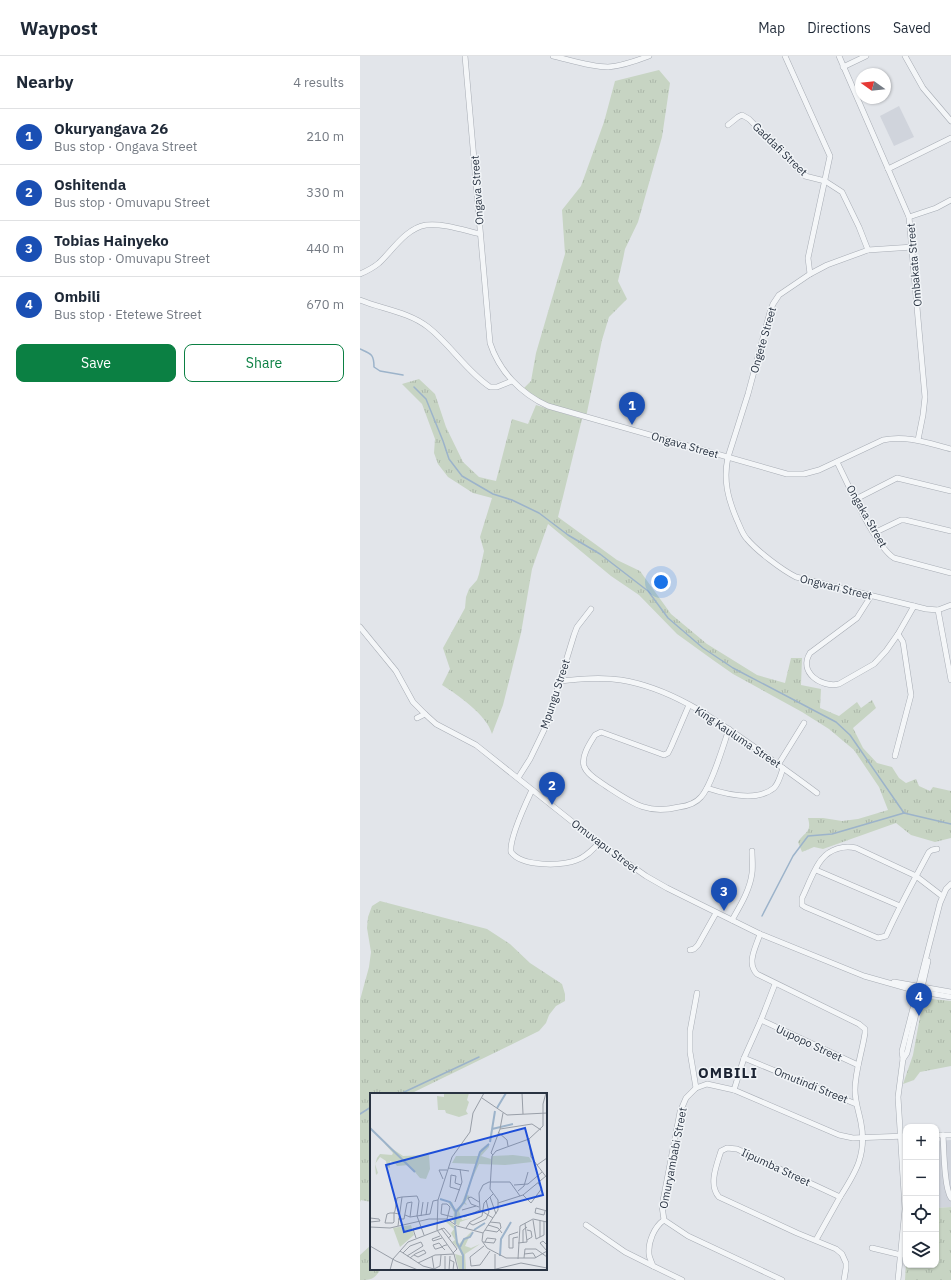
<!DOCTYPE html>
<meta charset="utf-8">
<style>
:root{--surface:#fff;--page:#f6f6f7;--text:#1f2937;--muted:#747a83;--line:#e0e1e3;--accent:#0b8043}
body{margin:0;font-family:"IBM Plex Sans",sans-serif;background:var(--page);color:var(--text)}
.controls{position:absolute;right:12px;bottom:12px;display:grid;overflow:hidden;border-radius:8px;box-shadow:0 1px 3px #0004}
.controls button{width:36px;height:36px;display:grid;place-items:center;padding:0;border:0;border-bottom:1px solid var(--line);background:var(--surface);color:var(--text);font:20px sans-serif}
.compass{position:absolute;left:495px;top:12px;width:36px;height:36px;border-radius:50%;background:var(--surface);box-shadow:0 1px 3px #0004;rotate:285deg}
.you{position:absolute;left:301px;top:526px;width:14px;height:14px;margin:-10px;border:3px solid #fff;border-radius:50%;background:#1a73e8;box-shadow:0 0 0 6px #1a73e833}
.badge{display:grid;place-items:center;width:26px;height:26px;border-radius:50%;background:var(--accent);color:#fff;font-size:13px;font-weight:700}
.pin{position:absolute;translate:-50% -33px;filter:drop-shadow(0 1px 2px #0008)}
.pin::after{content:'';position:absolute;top:21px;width:14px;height:12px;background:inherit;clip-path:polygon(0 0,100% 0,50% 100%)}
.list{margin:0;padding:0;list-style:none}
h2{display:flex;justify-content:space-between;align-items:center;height:52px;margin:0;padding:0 16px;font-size:17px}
h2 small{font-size:13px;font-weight:400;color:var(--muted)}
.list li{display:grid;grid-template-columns:26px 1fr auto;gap:12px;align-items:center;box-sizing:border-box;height:56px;padding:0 16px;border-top:1px solid var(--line)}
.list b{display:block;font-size:15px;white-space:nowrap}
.list p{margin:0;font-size:13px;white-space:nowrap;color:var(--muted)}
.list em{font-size:13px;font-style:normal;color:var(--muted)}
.actions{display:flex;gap:8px;padding:12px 16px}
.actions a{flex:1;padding:9px 0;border:1px solid var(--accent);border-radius:8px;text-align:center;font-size:14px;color:var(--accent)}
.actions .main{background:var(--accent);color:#fff}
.icon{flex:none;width:22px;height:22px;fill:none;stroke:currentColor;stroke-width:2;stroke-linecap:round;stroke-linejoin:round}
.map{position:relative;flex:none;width:591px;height:1224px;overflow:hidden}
header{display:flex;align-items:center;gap:24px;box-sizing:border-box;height:56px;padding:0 20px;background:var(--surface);border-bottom:1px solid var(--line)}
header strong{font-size:19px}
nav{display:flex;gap:22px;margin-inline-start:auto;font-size:14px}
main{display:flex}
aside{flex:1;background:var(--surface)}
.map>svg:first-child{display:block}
.built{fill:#d0d4dc}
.grass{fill:url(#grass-tufts)}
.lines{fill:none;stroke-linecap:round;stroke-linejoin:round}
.stream{stroke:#9cb3ca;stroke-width:1.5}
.minor-casing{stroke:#a7acb4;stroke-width:6}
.minor{stroke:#f4f6f8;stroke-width:5}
.labels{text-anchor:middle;stroke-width:3;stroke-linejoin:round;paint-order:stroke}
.street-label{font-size:11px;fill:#293342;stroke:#f1f4f7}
.district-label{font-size:15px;font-weight:bold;letter-spacing:1px;fill:#1c2433;stroke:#f1f4f7}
.inset-river{fill:none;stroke:#9cb3ca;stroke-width:2}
.inset-road{fill:none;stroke:#989ea7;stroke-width:1}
.view{fill:#1d4ed8;fill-opacity:0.15;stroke:#1d4ed8;stroke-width:2}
.inset-edge{fill:none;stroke:#293342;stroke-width:2}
</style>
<header>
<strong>Waypost</strong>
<nav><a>Map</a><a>Directions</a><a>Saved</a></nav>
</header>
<main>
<aside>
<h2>Nearby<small>4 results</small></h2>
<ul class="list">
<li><span class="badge" style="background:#1a4fb4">1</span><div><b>Okuryangava 26</b><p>Bus stop · Ongava Street</p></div><em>210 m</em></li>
<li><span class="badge" style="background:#1a4fb4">2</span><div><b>Oshitenda</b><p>Bus stop · Omuvapu Street</p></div><em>330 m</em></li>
<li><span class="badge" style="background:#1a4fb4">3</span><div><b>Tobias Hainyeko</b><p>Bus stop · Omuvapu Street</p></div><em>440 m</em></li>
<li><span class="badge" style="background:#1a4fb4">4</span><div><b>Ombili</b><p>Bus stop · Etetewe Street</p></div><em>670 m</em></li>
</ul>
<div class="actions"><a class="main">Save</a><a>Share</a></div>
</aside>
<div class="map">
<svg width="591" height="1224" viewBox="0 0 591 1224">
<defs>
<pattern id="grass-tufts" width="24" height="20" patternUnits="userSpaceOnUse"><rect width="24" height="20" fill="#c7d4c3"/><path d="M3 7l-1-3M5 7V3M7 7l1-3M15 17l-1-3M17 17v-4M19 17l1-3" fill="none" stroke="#abb6a9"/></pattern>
</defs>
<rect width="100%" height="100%" fill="#e2e5ea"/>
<g class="built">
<path d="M 539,50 L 554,81 L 534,90 L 520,60 Z"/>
<path d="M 591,1084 L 591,1151 L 576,1152 L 576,1085 Z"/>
</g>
<g class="grass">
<path d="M 299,14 L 310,27 L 302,81 L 278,166 L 265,193 L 263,203 L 258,225 L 267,243 L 249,261 L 242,284 L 226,361 L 188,350 L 162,334 L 171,325 L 176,297 L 205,198 L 202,154 L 221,130 L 244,66 L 255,25 Z"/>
<path d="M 59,323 L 75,338 L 86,371 L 103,406 L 119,421 L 136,425 L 152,363 L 168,368 L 176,349 L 222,363 L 198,461 L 257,504 L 280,515 L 311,558 L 347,588 L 397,619 L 425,627 L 431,602 L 442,602 L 441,629 L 461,633 L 460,652 L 479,660 L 497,646 L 501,652 L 512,644 L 516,652 L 493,672 L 503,692 L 517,707 L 532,711 L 539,722 L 546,727 L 556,723 L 559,730 L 570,735 L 573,731 L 591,735 L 591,782 L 575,786 L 551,779 L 536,767 L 463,793 L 454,791 L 442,796 L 438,786 C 445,775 452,777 448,762 L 463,762 L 482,765 L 498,763 L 528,754 L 519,731 L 494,694 L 469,673 L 442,656 L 373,618 L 353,604 L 317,578 L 279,539 L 251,520 L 188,468 L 172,513 L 161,577 L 143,649 L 132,678 C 127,659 98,639 82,629 L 90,613 L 83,592 L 105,552 L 106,541 L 109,533 L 117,524 L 119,518 L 124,495 L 120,481 L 132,442 L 113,437 L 88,421 L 78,408 L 74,397 L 75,383 L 62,348 L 42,328 Z"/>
<path d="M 20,845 L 127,873 L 150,888 L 170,907 L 202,928 L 205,938 L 205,945 L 196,950 L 189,959 L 186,967 L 179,975 L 50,1038 L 11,1038 L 11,1146 L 1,1144 L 0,1146 L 0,944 L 9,911 L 11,896 L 7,872 L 8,861 L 12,850 Z"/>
<path d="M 572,943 L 591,945 L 591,1010 L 560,1016 L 554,1024 L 543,1028 L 553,999 L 562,950 Z"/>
<path d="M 591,1151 L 591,1224 L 545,1224 L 546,1209 L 576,1209 L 576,1152 Z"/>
<path d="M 11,1189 L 11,1213 L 21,1213 C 14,1223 12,1224 0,1224 L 0,1199 Z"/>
</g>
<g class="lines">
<g class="stream">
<path d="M 0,293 C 11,298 14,298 14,311 L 20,315 L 43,319"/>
<path d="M 54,331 L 66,343 L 83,385 L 89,403 L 102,420 L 133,438 L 152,444 L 179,457 L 208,479 L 240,498 L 288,535 L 308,562 L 343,592 L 373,612 L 476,666 L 490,679 L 544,757"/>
<path d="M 402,860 L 433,800 L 448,780 L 472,778 L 544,757 L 591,768"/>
<path d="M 40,1038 L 119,1001"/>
<path d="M 0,1058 L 11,1051"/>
</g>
<defs>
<g id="minor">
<path d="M 105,0 L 130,287 C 139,315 161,338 188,350 L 427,418 L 444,418 L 459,414 L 523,384 C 547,379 568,387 591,393"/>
<path d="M 193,0 C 210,4 230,11 248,11 C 262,10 276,5 289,0"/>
<path d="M 425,0 L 470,100 L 448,202 L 450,218"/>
<path d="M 479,0 L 549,161 L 565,341 L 563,359 L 558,384"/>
<path d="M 545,0 L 563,32 L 591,65"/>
<path d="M 483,11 L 506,0"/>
<path d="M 368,69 L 378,61 L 382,59 L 389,63 L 445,120 L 465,125 L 482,136 L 499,171 L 508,194"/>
<path d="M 528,113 L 591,82"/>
<path d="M 549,161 L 576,152 L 591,144"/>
<path d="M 553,191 L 508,194 L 467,209 L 450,218 L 419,239 L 413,248 L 410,256 L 388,338 L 368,401 C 363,424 368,443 377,464 C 380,470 382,478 387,483 C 397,495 422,514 436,521 L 566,553 L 578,554 L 591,549"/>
<path d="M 0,218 C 7,215 13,212 19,207 C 32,195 46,172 66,169 C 83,167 103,174 120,178"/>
<path d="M 0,244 C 22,253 49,256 68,271 C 91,289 106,315 130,331 L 137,331 L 152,325"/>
<path d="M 477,406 C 488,428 515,490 534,502 L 591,517"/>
<path d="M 496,443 L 537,422 L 591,435"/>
<path d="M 514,477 L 541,464 L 545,464 L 591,475"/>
<path d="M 511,540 L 497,562 L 450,597 C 438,616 461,632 479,628 L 514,608 L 526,595 L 538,578 L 554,550"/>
<path d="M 578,554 L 591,624"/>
<path d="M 0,571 L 36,615 L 53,646 L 65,658 L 76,668 L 116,689 L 239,787 L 286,820 L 307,832 L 400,878 L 504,920 L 557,935 L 591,941"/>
<path d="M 200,625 C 220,623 241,621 261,624 C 311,632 353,662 393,690 C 414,706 436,721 457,737"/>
<path d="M 329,649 L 311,691 L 308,697 L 304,699 L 241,676 L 235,679 C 230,687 221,700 224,710 C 227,719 239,725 246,730 C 272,747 287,759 319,751 C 327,750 336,747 341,741 C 352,729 363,690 369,673"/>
<path d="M 57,662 L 65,658"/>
<path d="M 535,700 L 551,639 L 543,586 L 538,578"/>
<path d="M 418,709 L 444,667"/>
<path d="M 158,722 L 170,703 L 186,670 L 214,579 L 217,571 L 231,553"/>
<path d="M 347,732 C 365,738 397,746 414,732 C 419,727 421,718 423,712"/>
<path d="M 172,734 C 166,747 149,782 151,796 C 162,811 201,810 217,804 C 226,801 232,794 239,787"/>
<path d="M 577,793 L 572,794 L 569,796 C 554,824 539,851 526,880 L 518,882 L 445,851 L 442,849 L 442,842 C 448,830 454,812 462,803 C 470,793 484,789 496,792 L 556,820 L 582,840"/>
<path d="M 456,814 L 540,850"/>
<path d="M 372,864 C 380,850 390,834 392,817 C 393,810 392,802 392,795"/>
<path d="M 400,878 C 396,891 386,907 397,918 L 499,968 L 505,973 L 505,977 C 502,997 495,1015 495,1034 C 495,1046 499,1056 501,1067 C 507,1098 496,1116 480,1141"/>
<path d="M 330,894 L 334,893 L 338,889 L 356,857"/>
<path d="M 534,926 L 591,936"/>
<path d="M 401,964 L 498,1009"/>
<path d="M 384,1002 L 496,1048"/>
<path d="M 543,1003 L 547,997 L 568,905"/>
<path d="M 336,1032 L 330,996 L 330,975 L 337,937"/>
<path d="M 374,1034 L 384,1002 L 401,964 L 415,928"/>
<path d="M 576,1079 L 591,1079"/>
<path d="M 583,1079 C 584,1094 584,1131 591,1142"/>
<path d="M 304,1164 C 294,1171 288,1186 289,1198 C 289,1202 292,1206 293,1210 L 322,1224"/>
<path d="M 226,1169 L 265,1196 L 293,1210"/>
<path d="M 456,1184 L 480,1141 L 377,1093 L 367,1092 L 361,1095 C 357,1108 348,1129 359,1141 L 437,1177 L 476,1193 L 482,1198 L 486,1207 L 486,1212 L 484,1224"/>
<path d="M 512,1192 L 541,1199"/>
<path d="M 422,1224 L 328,1180 L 304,1164 L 302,1150 L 320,1056 L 326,1042 L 336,1032 L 347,1028 L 374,1034 L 479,1079 L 493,1082 L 546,1080"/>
<path d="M 538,1224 L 545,1153 L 538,1041 L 543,1003 L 542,995 L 580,847 L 586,833 L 591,828"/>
</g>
</defs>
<use href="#minor" class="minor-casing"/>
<use href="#minor" class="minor"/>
</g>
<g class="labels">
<g class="street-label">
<text transform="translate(420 93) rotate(44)" y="4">Gaddafi Street</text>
<text transform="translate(117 134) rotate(-94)" y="4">Ongava Street</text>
<text transform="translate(554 209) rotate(-95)" y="4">Ombakata Street</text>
<text transform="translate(403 284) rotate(-74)" y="4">Ongete Street</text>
<text transform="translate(325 389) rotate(16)" y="4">Ongava Street</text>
<text transform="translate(507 460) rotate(60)" y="4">Ongaka Street</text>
<text transform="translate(476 531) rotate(14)" y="4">Ongwari Street</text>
<text transform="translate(195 638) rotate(-72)" y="4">Mpungu Street</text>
<text transform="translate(378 681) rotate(34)" y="4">King Kauluma Street</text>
<text transform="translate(245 790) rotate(37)" y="4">Omuvapu Street</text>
<text transform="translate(449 987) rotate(25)" y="4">Uupopo Street</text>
<text transform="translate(451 1029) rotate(22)" y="4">Omutindi Street</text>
<text transform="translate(313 1102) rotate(-79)" y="4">Omuryambabi Street</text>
<text transform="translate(416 1111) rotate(25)" y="4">Iipumba Street</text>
</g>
<g class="district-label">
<text x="368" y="1022">OMBILI</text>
</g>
</g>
<g transform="translate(10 1037)">
<rect width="177" height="177" fill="#e2e5ea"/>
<path d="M 74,0 L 99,0 L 97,7 L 99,9 L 96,18 L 98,21 L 89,24 L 76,20 L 75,17 L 68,17 L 67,3 L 74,4 ZM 14,50 L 33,63 L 59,62 L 60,76 L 56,86 L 50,85 L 39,72 L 27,73 L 25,70 L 20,68 L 20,75 L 17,74 L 16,68 L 10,64 L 5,71 L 8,80 L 6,82 L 5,72 L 7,65 L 10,61 L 22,62 L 23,60 ZM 119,50 L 119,54 L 111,63 L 121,66 L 122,63 L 143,62 L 159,64 L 162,69 L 135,72 L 109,71 L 98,95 L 97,102 L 100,103 L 95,109 L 97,112 L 94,111 L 89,118 L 92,127 L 101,125 L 90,129 L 89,133 L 83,129 L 84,119 L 78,109 L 82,109 L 85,117 L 91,112 L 107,71 L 82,70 L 86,63 L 108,63 L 111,56 ZM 77,127 L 85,133 L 85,141 L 89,151 L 102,138 L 95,153 L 101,155 L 110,151 L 95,161 L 96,177 L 89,177 L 85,161 L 92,163 L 89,156 L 82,149 L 85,147 L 81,140 L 84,136 L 76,129 ZM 41,132 L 44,142 L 30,154 L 23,135 Z" fill="#c7d4c3"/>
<path class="inset-river" d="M 127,15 L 136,0M 0,35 L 45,79M 122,36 L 143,31M 120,49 L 125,18M 70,106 L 80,109 L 86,119 L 85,131M 86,119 L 94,109 L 110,59 L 119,51M 85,133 L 87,150 L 93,162 L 93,177M 104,137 L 115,130M 90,154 L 94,146 L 100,144 L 103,139M 130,163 L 131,146 L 141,129"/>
<path class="inset-road" d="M 152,0 L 153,21M 176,0 L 173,11 L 173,33 L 159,46 L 161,64 L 177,85M 112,5 L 137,22 L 177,20M 130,36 L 133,20M 128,39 L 137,47 L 138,53M 159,46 L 126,58 L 122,63 L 120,96 L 128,107 L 128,117 L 113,140 L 112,148 L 117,155 L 136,165 L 165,165 L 177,158M 123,62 L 121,60 L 130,36 L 162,31 L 171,37M 167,72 L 177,65M 78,75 L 99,78M 73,86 L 69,77 L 77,77M 144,92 L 158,91 L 172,79M 90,97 L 80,94 L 81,82 L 86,83 L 85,90 L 91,92M 148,98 L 154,93 L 158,79M 153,102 L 161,110 L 172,95 L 168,90M 120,104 L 126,121M 85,109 L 92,89 L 90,76M 109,109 L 101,104 L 98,105 L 101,111 L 109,114M 128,110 L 153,102 L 176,83M 77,111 L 72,111 L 71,121 L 83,124M 77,111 L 80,114 L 77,126M 92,117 L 106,113M 175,118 L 174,122 L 165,120 L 166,115 L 177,118M 29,121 L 24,120 L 20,120 L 17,121 L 15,130 L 23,130 L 24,129 L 24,120 L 25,118 L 27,105 L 32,104M 56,122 L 58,109M 51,123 L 53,109M 40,124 L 60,121 L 63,108 L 68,107M 94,124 L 110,117M 0,125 L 9,126 L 10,128 L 0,129M 123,125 L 110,117 L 109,100 L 113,92 L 119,89 L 140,89 L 150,103M 28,126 L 34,126 L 37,110 L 42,109 L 40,124 L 35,122M 163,127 L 166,146 L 174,142 L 174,128M 170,127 L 170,144M 99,130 L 103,132 L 116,126 L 119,119 L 116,107M 118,132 L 128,135 L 132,140M 28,133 L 32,104 L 47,103 L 49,108 L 47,123 L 54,142M 0,134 L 20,135 L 59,126 L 77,126 L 87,133 L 113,140M 71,135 L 87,156 L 83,160M 96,135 L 100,129 L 112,123 L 114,110 L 123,101M 115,137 L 127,139 L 131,135 L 130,130 L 120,129M 157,137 L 161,138 L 162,144 L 157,147M 148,139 L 139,142 L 139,155 L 143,155 L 143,145 L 148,144M 70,143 L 62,146 L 63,148 L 72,145M 46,145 L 43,136 L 50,134M 113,149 L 124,150 L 126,146 L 117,145 L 115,149M 148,150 L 157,149 L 155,130M 153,150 L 153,137 L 157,134M 177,152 L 173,148 L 170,150 L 177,158M 0,153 L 26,168 L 48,177M 114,153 L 100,164 L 101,173 L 110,172 L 120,158M 75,157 L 72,154 L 70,151 L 69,150 L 63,152 L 65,156 L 66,156 L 72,154 L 73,153 L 76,152 L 77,152M 30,158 L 53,173 L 64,176 L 70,173 L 71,162M 33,160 L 40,153 L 51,149 L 53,153 L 37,163M 154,161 L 163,160 L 166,165M 62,163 L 64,176M 40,165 L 45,161 L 54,157 L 56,160 L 48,164 L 44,162M 154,165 L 155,156 L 166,156 L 177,164M 148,166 L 150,133 L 163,126 L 177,129M 80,167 L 84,169 L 83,177M 48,170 L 65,162 L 84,161M 125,176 L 125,161M 20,177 L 23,166 L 38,149 L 74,135 L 81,143 L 78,145M 75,177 L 75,163M 79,177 L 80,163M 88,177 L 84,161 L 67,137 L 68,107 L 82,64 L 100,39 L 103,20 L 114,0M 122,177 L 151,170 L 177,175"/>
<path class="view" d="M 155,35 L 173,102 L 34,139 L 16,72 Z"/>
<rect width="177" height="177" class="inset-edge"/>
</g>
</svg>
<div class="controls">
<button>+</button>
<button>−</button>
<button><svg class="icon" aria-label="locate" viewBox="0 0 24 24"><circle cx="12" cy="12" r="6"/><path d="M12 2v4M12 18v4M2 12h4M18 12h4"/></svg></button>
<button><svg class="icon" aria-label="layers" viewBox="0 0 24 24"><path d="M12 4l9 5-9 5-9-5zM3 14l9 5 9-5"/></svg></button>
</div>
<svg class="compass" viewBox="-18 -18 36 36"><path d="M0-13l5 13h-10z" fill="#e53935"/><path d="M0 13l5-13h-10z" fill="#747a83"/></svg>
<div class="you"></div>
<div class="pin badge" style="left:272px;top:369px;background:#1a4fb4">1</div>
<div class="pin badge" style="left:192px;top:749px;background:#1a4fb4">2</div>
<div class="pin badge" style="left:364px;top:855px;background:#1a4fb4">3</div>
<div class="pin badge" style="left:559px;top:960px;background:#1a4fb4">4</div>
</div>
</main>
